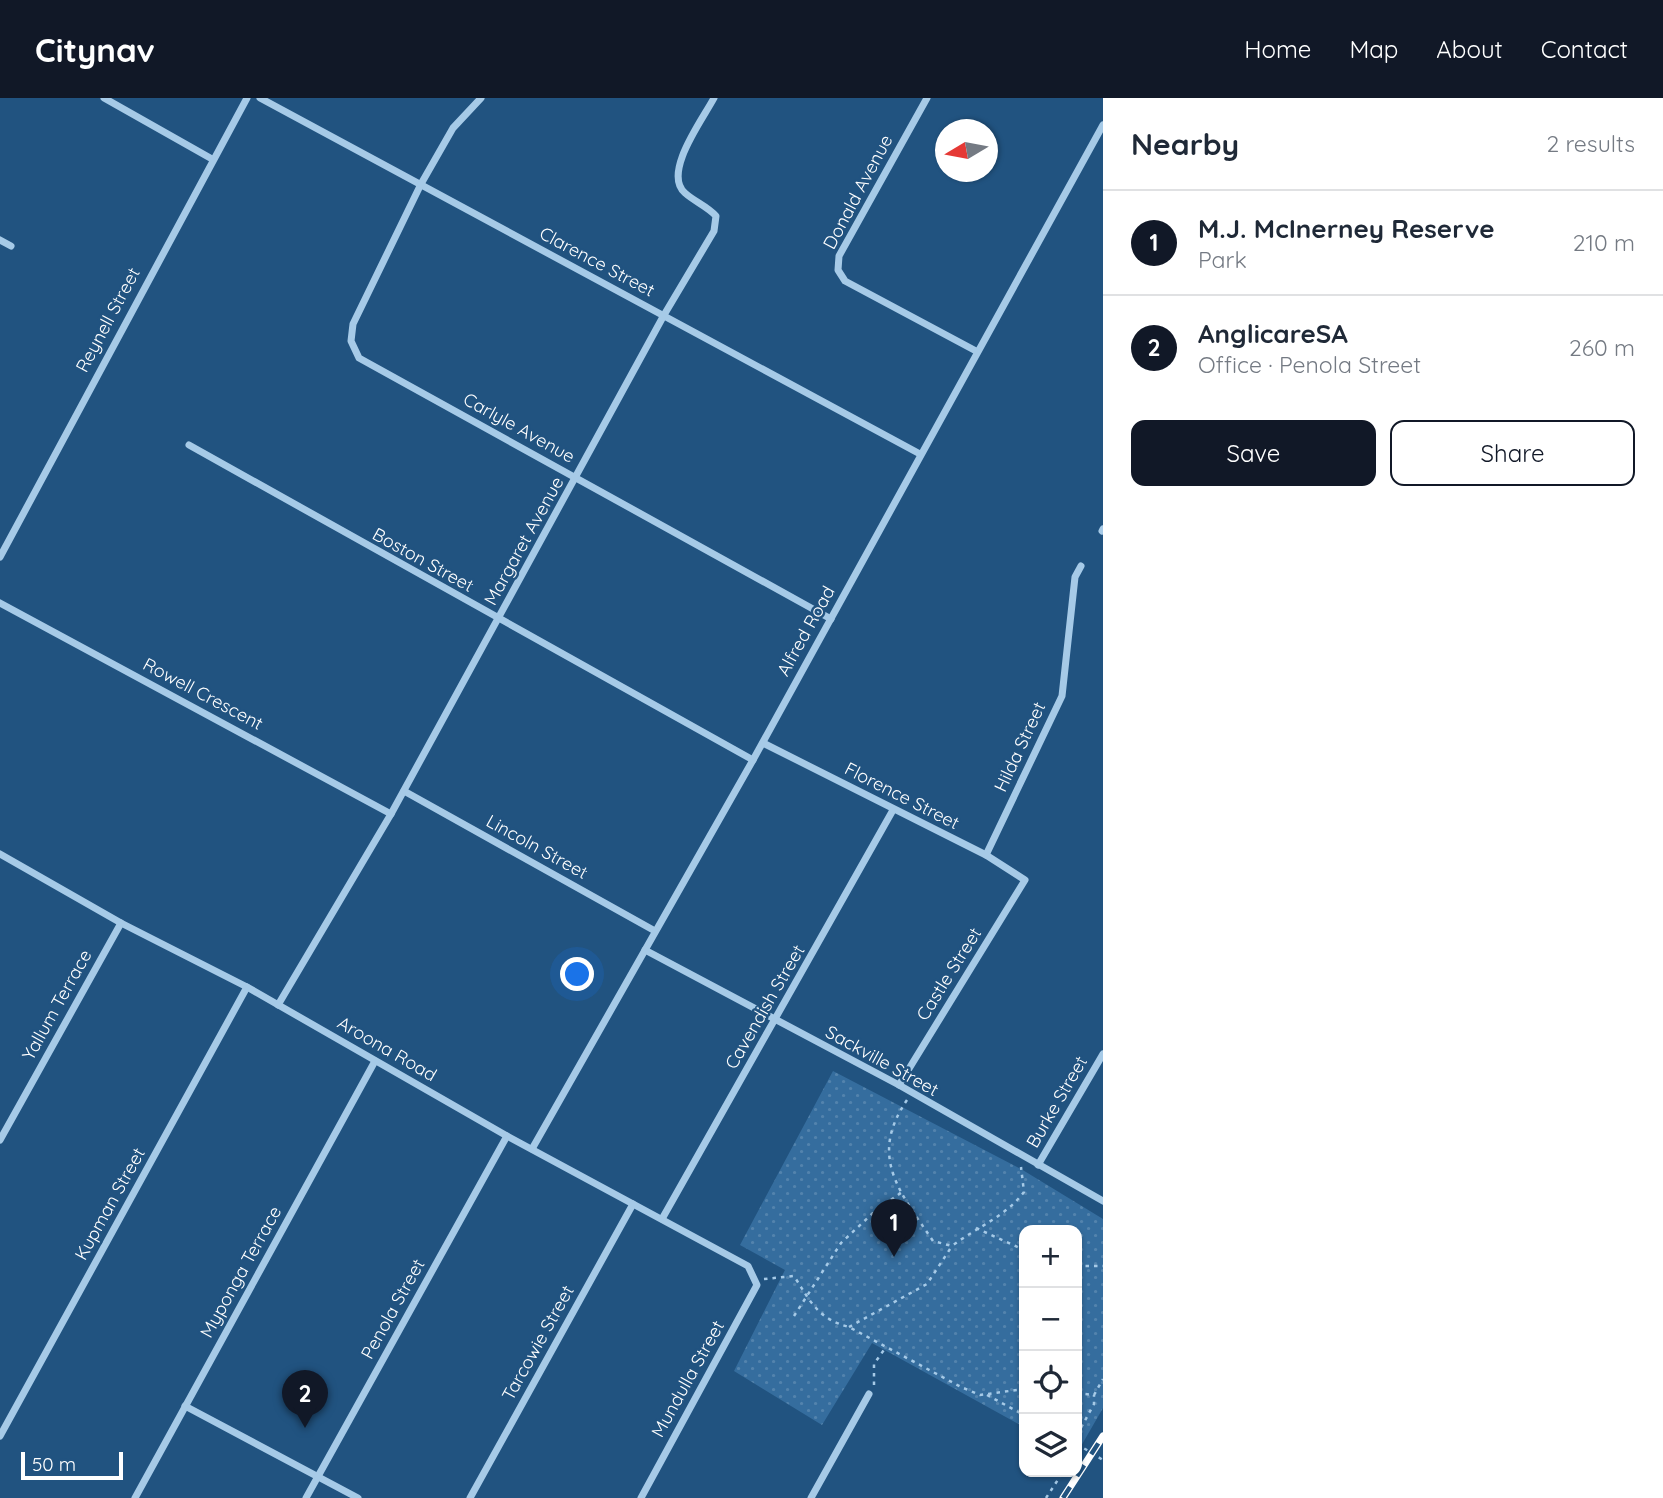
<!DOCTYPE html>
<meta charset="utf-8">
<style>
:root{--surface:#fff;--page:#f2f2f3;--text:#1f2937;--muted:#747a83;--line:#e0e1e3;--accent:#111827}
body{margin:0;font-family:Quicksand,sans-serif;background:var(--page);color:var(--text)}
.controls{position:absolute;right:21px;bottom:21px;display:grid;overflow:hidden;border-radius:14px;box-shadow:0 2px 5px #0004}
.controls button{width:63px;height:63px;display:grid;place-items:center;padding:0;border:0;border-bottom:2px solid var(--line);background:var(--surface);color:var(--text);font:35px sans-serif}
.compass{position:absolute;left:935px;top:21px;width:63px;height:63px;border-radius:50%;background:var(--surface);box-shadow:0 2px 5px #0004;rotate:260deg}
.scale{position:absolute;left:21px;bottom:18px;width:102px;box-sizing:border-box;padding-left:7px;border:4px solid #fff;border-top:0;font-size:19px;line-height:24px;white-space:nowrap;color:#fff;-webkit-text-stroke:5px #215380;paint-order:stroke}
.you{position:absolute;left:578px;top:877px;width:24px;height:24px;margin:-18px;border:5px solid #fff;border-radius:50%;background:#1a73e8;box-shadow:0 0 0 10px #1a73e833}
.badge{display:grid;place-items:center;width:46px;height:46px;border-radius:50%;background:var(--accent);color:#fff;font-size:23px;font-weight:700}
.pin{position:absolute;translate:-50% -58px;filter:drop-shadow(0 2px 4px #0008)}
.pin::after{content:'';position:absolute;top:37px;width:24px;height:21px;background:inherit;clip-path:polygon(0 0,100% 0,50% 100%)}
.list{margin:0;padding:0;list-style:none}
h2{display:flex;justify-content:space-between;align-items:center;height:91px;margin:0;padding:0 28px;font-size:30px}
h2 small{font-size:23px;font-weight:400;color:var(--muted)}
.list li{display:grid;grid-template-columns:46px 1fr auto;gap:21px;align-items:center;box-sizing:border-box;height:105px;padding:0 28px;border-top:2px solid var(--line)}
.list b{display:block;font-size:26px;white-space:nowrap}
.list p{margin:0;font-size:23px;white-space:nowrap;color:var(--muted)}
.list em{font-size:23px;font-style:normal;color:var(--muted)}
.actions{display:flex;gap:14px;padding:21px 28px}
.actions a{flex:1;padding:16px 0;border:2px solid var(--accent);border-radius:14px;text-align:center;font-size:24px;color:var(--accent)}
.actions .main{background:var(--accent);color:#fff}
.icon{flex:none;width:38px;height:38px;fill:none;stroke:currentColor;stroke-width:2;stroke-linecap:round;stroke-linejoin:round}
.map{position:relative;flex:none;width:1103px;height:1400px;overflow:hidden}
header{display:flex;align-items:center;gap:42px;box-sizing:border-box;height:98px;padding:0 35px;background:var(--accent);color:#fff}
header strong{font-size:33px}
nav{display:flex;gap:38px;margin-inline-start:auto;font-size:24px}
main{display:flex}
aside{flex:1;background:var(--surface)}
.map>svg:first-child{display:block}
.park{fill:url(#park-dots)}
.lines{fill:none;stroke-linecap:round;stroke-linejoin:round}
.path{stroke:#a6cae7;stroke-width:2.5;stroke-dasharray:3.5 5;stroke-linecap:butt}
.minor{stroke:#a6cae7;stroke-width:7}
.rail-casing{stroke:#fff;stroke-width:7}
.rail{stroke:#215380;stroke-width:4.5;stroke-dasharray:13;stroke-linecap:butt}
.labels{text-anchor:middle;stroke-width:5;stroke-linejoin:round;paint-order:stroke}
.street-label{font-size:18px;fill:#fff;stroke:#215380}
</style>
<header>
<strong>Citynav</strong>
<nav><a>Home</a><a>Map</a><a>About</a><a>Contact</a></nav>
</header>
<main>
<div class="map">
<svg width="1103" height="1400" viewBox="0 0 1103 1400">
<defs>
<pattern id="park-dots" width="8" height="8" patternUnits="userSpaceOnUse" patternTransform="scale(1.75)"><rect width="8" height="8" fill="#356d9e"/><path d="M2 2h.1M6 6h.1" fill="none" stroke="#5383ad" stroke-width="1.8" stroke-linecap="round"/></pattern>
</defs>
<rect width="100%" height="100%" fill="#215380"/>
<path class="park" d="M 833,973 L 1021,1071 L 1103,1121 L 1103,1310 L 1077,1355 L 1077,1132 L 1024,1132 L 1024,1329 L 872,1245 L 822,1327 L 734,1273 L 785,1172 L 740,1147 Z"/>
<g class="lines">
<g class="path">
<path d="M 907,1002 C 868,1059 900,1094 933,1143 L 952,1148 C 977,1129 1005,1119 1024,1094 L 1021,1069"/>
<path d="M 976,1130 L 1024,1152"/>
<path d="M 1077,1168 L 1103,1168"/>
<path d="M 764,1181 L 794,1178 C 810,1203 818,1221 849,1229 L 961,1289 L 980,1297 L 1024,1291"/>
<path d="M 794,1218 L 841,1145 L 874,1114 L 902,1094"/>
<path d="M 849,1229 L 927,1186 L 952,1148"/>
<path d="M 874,1287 L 874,1266 L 886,1249"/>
<path d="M 1077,1295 L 1094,1297 L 1103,1281"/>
<path d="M 987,1297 L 1024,1317"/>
<path d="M 1077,1337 L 1094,1306 L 1094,1297"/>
<path d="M 1077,1346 L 1103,1362"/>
<path d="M 1046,1400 L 1063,1374"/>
</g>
<g class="minor">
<path d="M 104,0 L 212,61"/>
<path d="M 260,0 L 920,356"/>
<path d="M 481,0 L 453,30 L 421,86 L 353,226 L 351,243 L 359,260 L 831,521"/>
<path d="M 927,0 L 839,158 L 838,172 L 845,183 L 976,253"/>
<path d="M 0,142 L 11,148"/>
<path d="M 189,347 L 753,662"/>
<path d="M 1102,433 L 1103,431"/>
<path d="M 0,459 L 247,0"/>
<path d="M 0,505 L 391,716"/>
<path d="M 763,645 L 986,757 L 1025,782 L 899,987"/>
<path d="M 404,693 L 655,833"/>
<path d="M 0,756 L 121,825 L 247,889 L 507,1038 L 748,1168 L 757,1187 L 641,1400"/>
<path d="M 986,757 L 1062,598 L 1075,479 L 1081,468"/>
<path d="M 645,852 L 899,987 L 1103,1103"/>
<path d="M 278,907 L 391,716 L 664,217 L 714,133 L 716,118 C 707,108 695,104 685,95 C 662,75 703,21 714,0"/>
<path d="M 0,1042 L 121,825"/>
<path d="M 532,1051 L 753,662 L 1103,27"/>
<path d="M 1038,1067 L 1103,956"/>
<path d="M 662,1121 L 893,712"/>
<path d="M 185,1308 L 358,1400"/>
<path d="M 0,1338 L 247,889"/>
<path d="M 135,1400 L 375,963"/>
<path d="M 306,1400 L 507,1038"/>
<path d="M 470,1400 L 633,1106"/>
<path d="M 811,1400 L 869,1296"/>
</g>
<defs>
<path id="rail" d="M 1063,1400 L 1103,1338"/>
</defs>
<use href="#rail" class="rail-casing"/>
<use href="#rail" class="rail"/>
</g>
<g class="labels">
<g class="street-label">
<text transform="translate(858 94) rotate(-62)" y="6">Donald Avenue</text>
<text transform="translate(597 164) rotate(28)" y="6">Clarence Street</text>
<text transform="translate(108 222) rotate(-62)" y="6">Reynell Street</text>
<text transform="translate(519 330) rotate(29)" y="6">Carlyle Avenue</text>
<text transform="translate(524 443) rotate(-61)" y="6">Margaret Avenue</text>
<text transform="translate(423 462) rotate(29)" y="6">Boston Street</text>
<text transform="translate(806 533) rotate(-61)" y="6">Alfred Road</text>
<text transform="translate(203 596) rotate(28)" y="6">Rowell Crescent</text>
<text transform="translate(1020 649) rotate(-65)" y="6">Hilda Street</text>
<text transform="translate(902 698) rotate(27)" y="6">Florence Street</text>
<text transform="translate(537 749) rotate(29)" y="6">Lincoln Street</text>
<text transform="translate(949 876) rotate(-58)" y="6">Castle Street</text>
<text transform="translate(57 907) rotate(-61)" y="6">Yallum Terrace</text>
<text transform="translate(765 909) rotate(-60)" y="6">Cavendish Street</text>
<text transform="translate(387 951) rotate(30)" y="6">Aroona Road</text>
<text transform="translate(882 963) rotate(29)" y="6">Sackville Street</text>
<text transform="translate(1057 1004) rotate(-60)" y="6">Burke Street</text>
<text transform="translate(110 1106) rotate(-61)" y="6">Kupman Street</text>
<text transform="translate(241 1174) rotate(-61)" y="6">Myponga Terrace</text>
<text transform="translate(393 1211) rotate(-61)" y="6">Penola Street</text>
<text transform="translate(538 1245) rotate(-61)" y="6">Tarcowie Street</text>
<text transform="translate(688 1281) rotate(-61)" y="6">Mundulla Street</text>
</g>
</g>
</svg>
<div class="controls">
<button>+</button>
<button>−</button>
<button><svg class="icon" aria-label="locate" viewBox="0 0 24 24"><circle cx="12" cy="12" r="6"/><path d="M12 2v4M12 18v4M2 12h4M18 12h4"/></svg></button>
<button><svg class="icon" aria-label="layers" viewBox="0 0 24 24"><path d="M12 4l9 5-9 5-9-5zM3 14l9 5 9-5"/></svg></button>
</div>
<svg class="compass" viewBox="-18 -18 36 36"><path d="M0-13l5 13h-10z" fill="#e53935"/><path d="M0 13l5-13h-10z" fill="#747a83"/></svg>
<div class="scale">50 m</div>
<div class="you"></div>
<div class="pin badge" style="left:894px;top:1159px">1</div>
<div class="pin badge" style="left:305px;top:1330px">2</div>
</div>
<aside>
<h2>Nearby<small>2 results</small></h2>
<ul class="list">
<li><span class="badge">1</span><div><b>M.J. McInerney Reserve</b><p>Park</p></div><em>210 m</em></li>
<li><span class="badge">2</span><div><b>AnglicareSA</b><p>Office · Penola Street</p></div><em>260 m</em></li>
</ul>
<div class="actions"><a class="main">Save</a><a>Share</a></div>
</aside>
</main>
